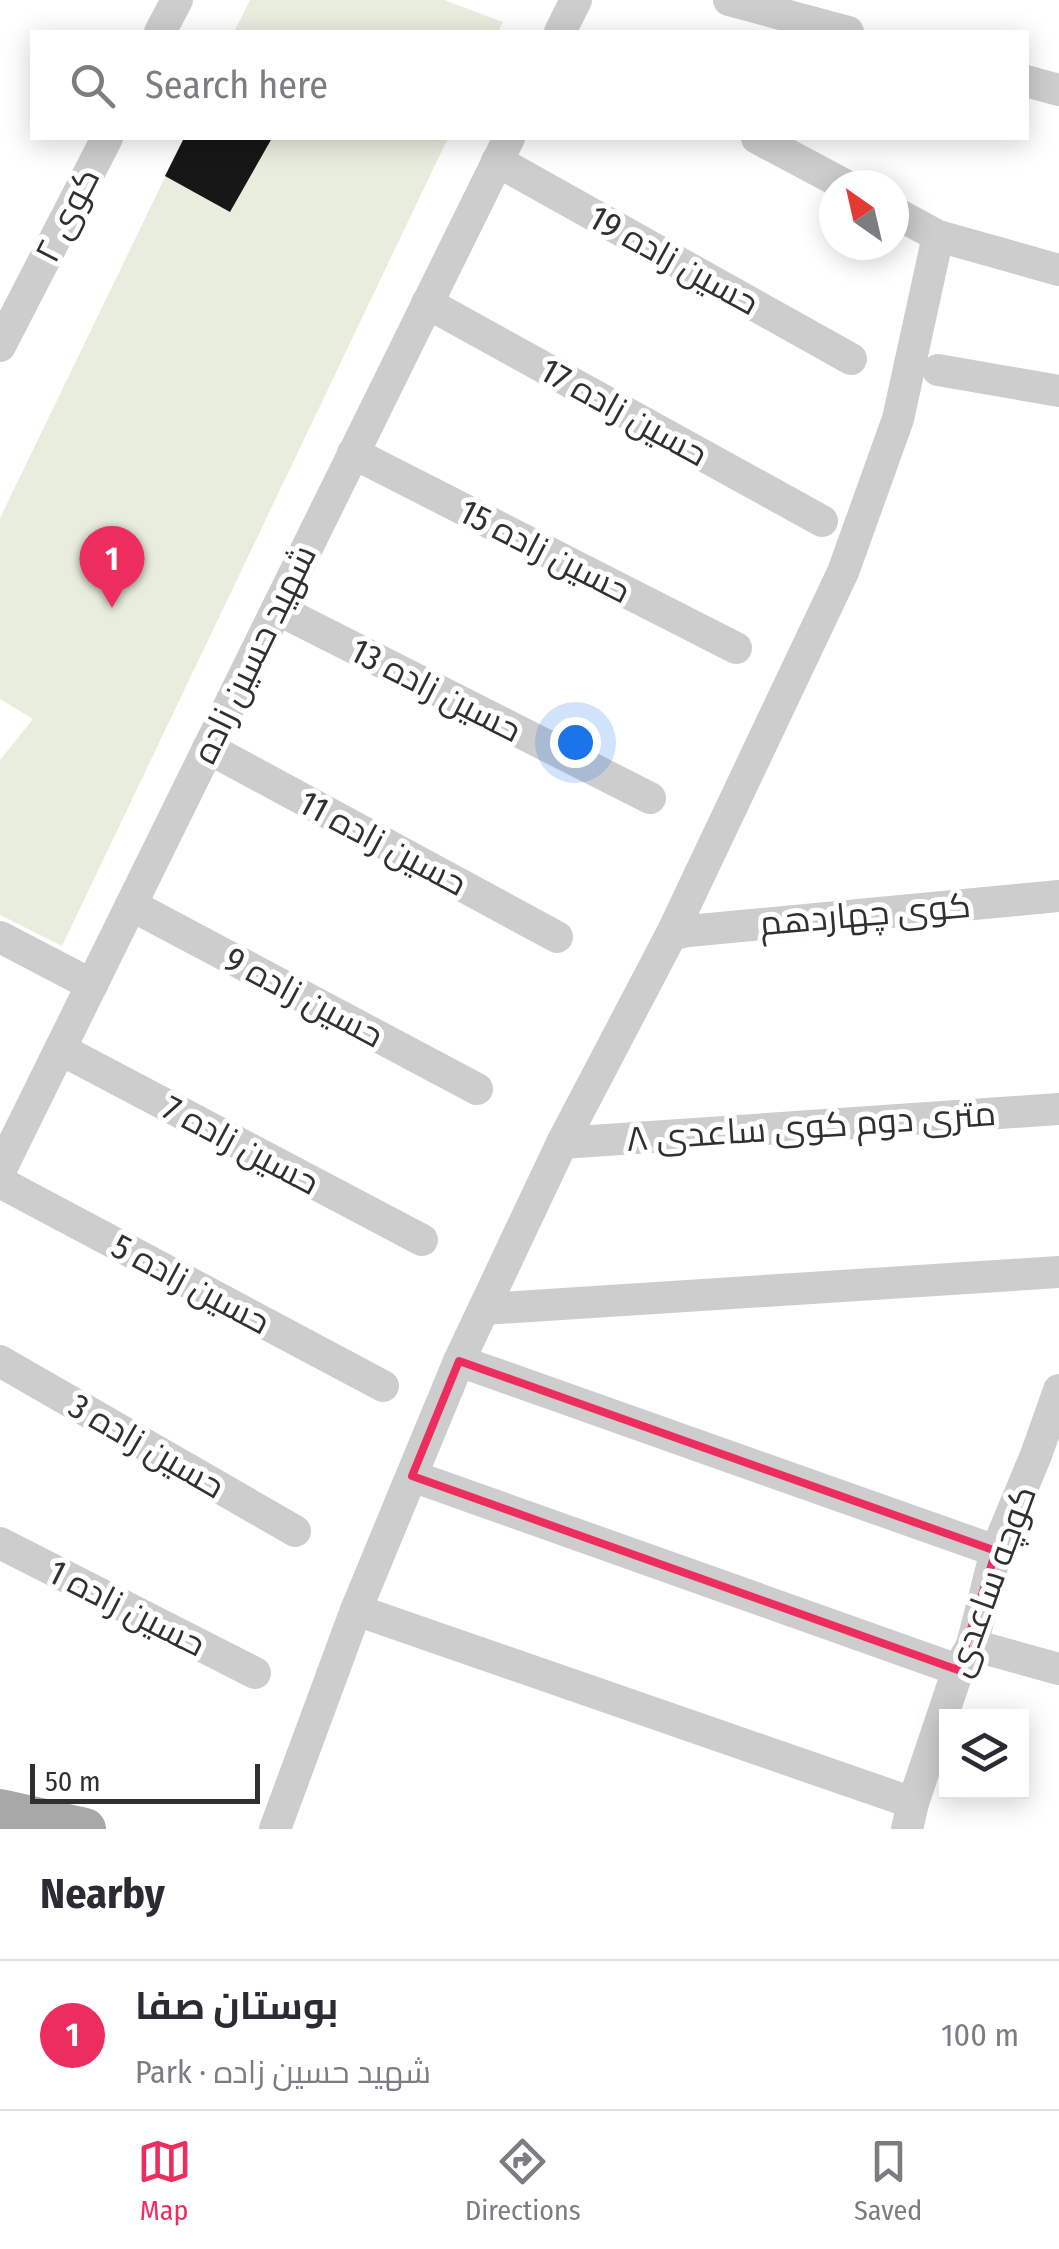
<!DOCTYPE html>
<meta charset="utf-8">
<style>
:root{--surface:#fff;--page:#f7f7f7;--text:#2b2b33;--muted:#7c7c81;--line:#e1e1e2;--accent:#ec2d5e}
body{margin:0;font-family:"Fira Sans Condensed",Cairo,sans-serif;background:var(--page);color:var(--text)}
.controls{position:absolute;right:30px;bottom:30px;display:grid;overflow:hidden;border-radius:0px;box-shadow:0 5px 25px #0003}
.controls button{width:90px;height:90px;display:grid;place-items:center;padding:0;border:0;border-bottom:2px solid var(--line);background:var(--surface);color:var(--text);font:50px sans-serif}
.compass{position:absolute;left:819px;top:170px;width:90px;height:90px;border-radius:50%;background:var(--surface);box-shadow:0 5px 25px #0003;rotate:326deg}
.scale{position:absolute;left:30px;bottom:25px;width:230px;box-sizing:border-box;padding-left:10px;border:5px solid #303030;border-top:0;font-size:28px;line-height:35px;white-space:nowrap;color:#303030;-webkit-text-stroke:8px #fff;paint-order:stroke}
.you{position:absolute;left:575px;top:742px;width:35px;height:35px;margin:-25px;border:8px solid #fff;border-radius:50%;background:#1a73e8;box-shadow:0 0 0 15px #1a73e833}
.badge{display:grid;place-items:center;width:65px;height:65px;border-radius:50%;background:var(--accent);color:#fff;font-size:32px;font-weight:700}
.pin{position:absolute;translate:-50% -82px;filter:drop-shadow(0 2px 5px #0008)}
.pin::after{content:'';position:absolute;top:52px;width:35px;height:30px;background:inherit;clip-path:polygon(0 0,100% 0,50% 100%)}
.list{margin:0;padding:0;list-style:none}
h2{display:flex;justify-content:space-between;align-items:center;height:130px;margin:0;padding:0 40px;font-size:42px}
h2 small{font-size:32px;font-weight:400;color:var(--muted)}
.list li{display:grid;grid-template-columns:65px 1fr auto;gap:30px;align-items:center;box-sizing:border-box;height:150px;padding:0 40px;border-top:2px solid var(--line)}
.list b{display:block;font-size:38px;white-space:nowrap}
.list p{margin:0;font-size:32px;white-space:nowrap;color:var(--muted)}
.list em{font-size:32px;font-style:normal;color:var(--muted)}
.icon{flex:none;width:55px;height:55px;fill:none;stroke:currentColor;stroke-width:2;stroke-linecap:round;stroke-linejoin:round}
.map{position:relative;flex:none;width:1059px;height:1829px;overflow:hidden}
.search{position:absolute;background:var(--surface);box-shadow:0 5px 25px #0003;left:30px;right:30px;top:30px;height:110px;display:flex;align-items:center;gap:25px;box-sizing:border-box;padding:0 35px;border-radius:0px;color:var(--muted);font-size:38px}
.sheet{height:280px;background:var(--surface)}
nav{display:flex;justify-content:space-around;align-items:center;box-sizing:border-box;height:140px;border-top:2px solid var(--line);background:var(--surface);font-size:28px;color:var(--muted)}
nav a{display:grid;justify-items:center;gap:5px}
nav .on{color:var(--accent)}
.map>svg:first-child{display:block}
.green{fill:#e9edde}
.building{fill:#171717}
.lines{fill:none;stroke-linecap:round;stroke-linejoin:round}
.minor{stroke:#cdcdcd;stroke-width:32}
.major{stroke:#a8a8a8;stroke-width:42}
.marked{fill:none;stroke:#ec2d5e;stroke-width:8;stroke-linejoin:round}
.labels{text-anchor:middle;stroke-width:10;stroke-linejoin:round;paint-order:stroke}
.street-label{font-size:35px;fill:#303030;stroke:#fff}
</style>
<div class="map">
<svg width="1059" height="1829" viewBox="0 0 1059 1829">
<rect width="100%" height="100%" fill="#fff"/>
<g class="green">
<path d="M 250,0 L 444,0 L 503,22 L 498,32 L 234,32 Z"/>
<path d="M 184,138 L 448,138 L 62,946 L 0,915 L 0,760 L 33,719 L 0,699 L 0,518 Z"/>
</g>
<path class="building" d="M 184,138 L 272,138 L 230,212 L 165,176 Z"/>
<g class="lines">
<g class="minor">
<path d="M 729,0 L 848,32"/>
<path d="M 160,32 L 177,0"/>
<path d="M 560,32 L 576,0"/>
<path d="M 1026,81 L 1059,90"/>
<path d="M 757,138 L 845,185"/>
<path d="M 497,161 L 851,359"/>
<path d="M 894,212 L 938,236 L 1059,270"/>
<path d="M 427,303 L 822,521"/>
<path d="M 0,346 L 107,138"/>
<path d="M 938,370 L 1059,391"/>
<path d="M 353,453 L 736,648"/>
<path d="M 277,609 L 650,798"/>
<path d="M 208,748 L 557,937"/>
<path d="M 131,905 L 477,1089"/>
<path d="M 671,935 L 688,931 L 1059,896"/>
<path d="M 0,937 L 92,985"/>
<path d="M 60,1049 L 422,1240"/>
<path d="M 562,1143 L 1059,1109"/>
<path d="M 0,1171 L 509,138"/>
<path d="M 0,1182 L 383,1386"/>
<path d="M 484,1309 L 1059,1272"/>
<path d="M 0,1361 L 295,1531"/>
<path d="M 459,1361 L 996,1551"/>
<path d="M 412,1476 L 958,1670"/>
<path d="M 0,1543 L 255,1673"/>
<path d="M 356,1610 L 913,1803"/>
<path d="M 972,1645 L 1059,1669"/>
<path d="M 275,1829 L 356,1610 L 459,1361 L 562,1143 L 671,935 L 843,572 L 898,419 L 938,236"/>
<path d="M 907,1829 L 913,1803 L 958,1670 L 972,1645 L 996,1551 L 1036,1455 L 1059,1390"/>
</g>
<path class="major" d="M 0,1810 L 85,1829"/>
</g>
<path class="marked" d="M 459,1361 L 996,1551 L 958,1670 L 412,1476 Z"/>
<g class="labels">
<g class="street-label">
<text transform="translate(67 215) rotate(-63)" y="12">کوی ۲</text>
<text transform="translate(674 260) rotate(29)" y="12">حسین زاده 19</text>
<text transform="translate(624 412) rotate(29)" y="12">حسین زاده 17</text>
<text transform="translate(545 551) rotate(27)" y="12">حسین زاده 15</text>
<text transform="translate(254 654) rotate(-64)" y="12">شهید حسین زاده</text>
<text transform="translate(436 690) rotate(27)" y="12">حسین زاده 13</text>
<text transform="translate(383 843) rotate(28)" y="12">حسین زاده 11</text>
<text transform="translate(865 914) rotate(-5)" y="12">کوی چهاردهم</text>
<text transform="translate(304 997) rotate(28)" y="12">حسین زاده 9</text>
<text transform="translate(811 1126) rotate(-4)" y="12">۸ متری دوم کوی ساعدی</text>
<text transform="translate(241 1145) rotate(28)" y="12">حسین زاده 7</text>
<text transform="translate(191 1284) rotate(28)" y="12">حسین زاده 5</text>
<text transform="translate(147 1446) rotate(30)" y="12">حسین زاده 3</text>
<text transform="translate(991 1581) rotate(-70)" y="12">کوچه ساعدی</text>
<text transform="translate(127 1608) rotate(27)" y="12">حسین زاده 1</text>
</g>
</g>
</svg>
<div class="controls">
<button><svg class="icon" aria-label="layers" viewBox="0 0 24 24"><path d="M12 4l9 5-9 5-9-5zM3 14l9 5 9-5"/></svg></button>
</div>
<svg class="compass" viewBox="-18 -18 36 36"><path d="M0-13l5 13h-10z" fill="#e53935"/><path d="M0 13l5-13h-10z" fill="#7c7c81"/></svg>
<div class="scale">50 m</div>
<div class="you"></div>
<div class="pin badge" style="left:112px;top:608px">1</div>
<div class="search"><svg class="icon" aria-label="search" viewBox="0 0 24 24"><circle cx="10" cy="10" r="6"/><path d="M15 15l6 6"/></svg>Search here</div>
</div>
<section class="sheet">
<h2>Nearby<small></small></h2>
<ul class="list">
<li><span class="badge">1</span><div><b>بوستان صفا</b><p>Park · شهید حسین زاده</p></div><em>100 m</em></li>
</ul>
</section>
<nav>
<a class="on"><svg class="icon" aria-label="map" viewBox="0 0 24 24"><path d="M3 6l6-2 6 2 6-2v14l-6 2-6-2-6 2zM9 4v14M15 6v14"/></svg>Map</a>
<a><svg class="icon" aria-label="directions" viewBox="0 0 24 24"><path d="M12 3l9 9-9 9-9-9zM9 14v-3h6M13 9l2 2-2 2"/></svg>Directions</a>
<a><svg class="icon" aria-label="saved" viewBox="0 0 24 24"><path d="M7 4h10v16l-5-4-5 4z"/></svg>Saved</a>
</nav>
